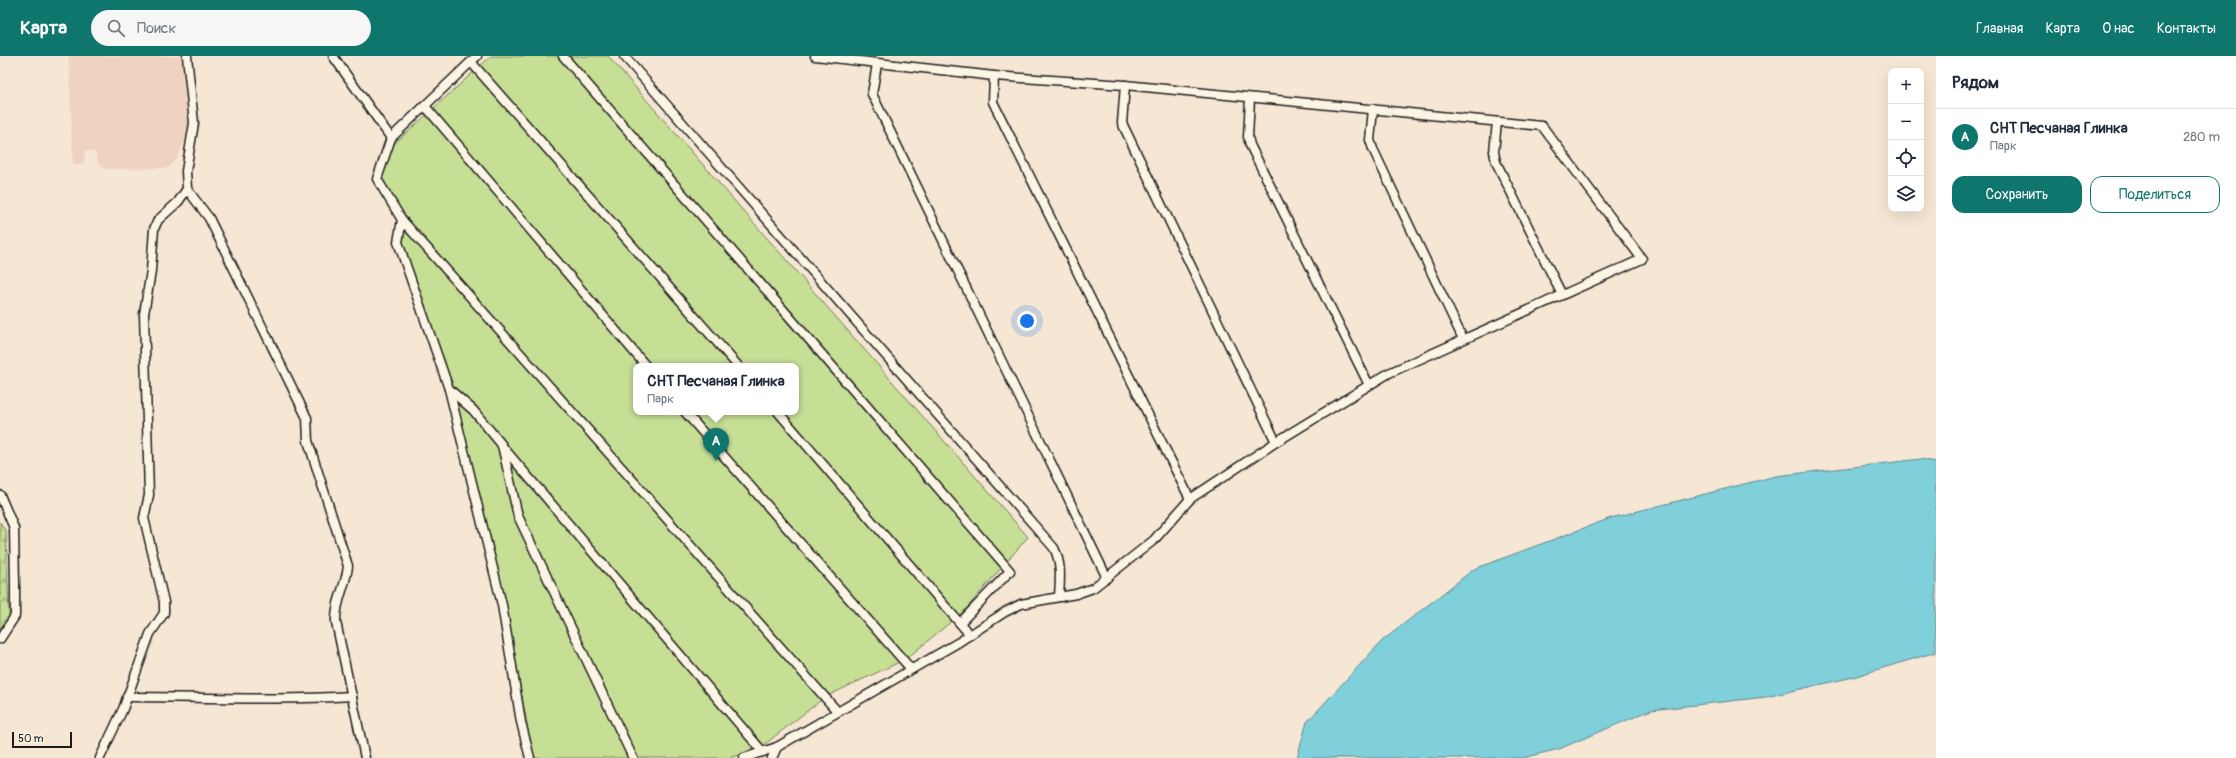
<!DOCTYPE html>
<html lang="ru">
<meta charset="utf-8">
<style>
:root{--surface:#fff;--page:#f6f6f7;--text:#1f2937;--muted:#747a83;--line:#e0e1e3;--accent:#0f766e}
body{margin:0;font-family:Pangolin,sans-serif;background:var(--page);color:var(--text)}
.controls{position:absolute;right:12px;top:12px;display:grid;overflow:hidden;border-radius:8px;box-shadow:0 4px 16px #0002}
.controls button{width:36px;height:36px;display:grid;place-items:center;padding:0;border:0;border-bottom:1px solid var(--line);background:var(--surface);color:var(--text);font:20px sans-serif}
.scale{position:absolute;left:12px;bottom:10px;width:60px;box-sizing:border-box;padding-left:4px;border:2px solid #1c1c1c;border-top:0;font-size:11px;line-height:14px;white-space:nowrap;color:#1c1c1c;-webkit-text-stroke:3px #fcf5e5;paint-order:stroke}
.you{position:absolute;left:1027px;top:265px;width:14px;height:14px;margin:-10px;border:3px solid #fff;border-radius:50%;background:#1a73e8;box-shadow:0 0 0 6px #1a73e833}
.badge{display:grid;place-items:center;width:26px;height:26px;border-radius:50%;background:var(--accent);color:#fff;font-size:13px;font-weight:700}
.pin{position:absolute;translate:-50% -33px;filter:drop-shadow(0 1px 2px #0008)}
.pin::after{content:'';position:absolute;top:21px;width:14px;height:12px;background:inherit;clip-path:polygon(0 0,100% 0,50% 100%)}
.popup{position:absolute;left:633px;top:307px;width:166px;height:52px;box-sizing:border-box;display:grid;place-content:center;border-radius:8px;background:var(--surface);filter:drop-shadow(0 1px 3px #0005);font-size:13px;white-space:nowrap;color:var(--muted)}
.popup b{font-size:15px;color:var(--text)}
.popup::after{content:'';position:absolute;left:50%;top:100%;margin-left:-8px;border:8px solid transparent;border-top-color:var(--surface)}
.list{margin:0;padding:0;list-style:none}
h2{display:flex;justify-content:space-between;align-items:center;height:52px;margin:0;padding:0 16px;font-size:17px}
h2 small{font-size:13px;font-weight:400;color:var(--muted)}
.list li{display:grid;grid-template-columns:26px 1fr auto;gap:12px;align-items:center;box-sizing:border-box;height:56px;padding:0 16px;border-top:1px solid var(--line)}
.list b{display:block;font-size:15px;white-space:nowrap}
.list p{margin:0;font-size:13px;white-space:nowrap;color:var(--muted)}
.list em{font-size:13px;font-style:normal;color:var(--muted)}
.actions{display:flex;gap:8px;padding:12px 16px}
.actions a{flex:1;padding:9px 0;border:1px solid var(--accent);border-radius:12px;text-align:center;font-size:14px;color:var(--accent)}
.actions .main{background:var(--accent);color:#fff}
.icon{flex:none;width:22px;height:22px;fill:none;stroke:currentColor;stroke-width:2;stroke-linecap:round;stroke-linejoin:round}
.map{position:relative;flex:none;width:1936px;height:702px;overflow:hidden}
header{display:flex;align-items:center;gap:24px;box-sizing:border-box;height:56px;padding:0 20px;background:var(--accent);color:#fff}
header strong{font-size:19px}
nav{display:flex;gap:22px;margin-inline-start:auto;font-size:14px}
.search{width:280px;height:36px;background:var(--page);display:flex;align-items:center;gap:10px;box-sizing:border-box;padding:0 14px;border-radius:22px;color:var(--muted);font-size:15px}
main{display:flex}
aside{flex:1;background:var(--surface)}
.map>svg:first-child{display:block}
.built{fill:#eed3c0}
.forest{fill:url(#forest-firs);stroke:#717e58}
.green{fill:#c6df95;stroke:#717e58;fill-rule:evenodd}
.water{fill:#80d0db;stroke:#58888f}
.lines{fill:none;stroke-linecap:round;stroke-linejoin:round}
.minor-casing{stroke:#1c1c1c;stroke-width:11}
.minor{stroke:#fcf5e5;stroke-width:8}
</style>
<header>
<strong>Карта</strong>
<div class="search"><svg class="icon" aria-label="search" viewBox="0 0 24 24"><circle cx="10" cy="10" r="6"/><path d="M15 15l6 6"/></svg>Поиск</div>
<nav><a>Главная</a><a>Карта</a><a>О нас</a><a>Контакты</a></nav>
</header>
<main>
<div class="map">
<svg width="1936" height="702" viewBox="0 0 1936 702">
<defs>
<pattern id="forest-firs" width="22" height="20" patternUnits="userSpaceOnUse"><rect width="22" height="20" fill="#c6df95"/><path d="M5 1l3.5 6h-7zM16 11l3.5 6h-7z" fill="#aabf80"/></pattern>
</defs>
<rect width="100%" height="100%" fill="#f6e6d4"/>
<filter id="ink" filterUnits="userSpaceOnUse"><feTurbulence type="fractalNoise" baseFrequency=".025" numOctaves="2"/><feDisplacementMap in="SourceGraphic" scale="8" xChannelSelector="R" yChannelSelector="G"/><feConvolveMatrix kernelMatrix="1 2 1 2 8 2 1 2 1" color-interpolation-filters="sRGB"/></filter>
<g filter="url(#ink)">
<path class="built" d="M 69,0 L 181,0 L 190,71 L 177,103 L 167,112 L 104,113 L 97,105 L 95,95 L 85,95 L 84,108 L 73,108 Z"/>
<path class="forest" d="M 0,466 L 6,476 L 9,563 L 0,573 Z"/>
<path class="green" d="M 491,0 L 608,0 L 1028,481 L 965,554 L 906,603 L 825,641 L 760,692 L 730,702 L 533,702 L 505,547 L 451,330 L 401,185 L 406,162 L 381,122 L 391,91 ZM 636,310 L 796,310 L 796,356 L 636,356 Z"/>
<path class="water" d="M 1921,403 L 1936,406 L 1936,596 L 1853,621 L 1766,641 L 1651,654 L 1559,693 L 1523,702 L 1297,702 L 1307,666 L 1382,585 L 1474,513 L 1611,462 L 1776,420 Z"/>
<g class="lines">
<defs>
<g id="minor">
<path d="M 187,0 L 194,67 L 186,115 L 187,133 L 209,162 L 307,362 L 308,385 L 348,510 C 346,530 335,546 336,566 L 365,702"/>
<path d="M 333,0 L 391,82"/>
<path d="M 477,0 L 391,82 L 377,123 L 402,164 L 398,186 L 449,333 L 473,354 L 502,389 L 518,460 L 633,702"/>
<path d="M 563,0 L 1010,515 L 960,567"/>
<path d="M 624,0 L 1054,492 C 1062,508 1060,523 1059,541"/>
<path d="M 471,6 L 738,310"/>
<path d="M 877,8 L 872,38 L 1107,522"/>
<path d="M 994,20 L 993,46 L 1190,443"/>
<path d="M 1125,29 L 1122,67 L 1276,386"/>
<path d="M 1250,42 L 1248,81 L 1250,89 L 1369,329"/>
<path d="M 425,50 L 646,310"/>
<path d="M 1373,53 L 1370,84 L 1373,93 L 1463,283"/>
<path d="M 1497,66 L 1494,96 L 1496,106 L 1562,239"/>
<path d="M 402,164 L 837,655"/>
<path d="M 449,333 L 502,549 L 521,666 L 530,702"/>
<path d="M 685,356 L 911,613"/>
<path d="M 778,356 L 970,579"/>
<path d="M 502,390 L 763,696"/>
<path d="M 0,439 L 14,472 L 15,529 L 15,560 L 0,583"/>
<path d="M 127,641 C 202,641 277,645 352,640"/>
<path d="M 100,702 L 123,653 L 150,578 L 164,557 L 164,546 L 144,462 L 149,439 L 144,258 L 151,215 L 154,173 L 158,164 L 178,146 L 187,133"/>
<path d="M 744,702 L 777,691 L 959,586 L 1005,556 L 1021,548 L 1076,538 L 1093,532 L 1154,484 L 1190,443 L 1276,386 L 1389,317 L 1642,203 L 1542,70 L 1125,29 L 994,20 L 815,0"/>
<path d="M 772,702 L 777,691"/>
</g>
</defs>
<use href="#minor" class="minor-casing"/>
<use href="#minor" class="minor"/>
</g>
</g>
</svg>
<div class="controls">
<button>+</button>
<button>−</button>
<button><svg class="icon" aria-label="locate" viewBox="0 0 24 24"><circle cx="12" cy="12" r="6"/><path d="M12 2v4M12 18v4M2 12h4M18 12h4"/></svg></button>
<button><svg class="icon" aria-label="layers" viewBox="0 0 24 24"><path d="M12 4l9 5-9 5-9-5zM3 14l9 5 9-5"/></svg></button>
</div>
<div class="scale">50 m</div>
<div class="you"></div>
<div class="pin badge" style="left:716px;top:405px">A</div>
<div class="popup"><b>СНТ Песчаная Глинка</b>Парк</div>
</div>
<aside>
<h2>Рядом<small></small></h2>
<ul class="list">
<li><span class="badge">A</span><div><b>СНТ Песчаная Глинка</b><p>Парк</p></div><em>280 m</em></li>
</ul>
<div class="actions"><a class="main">Сохранить</a><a>Поделиться</a></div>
</aside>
</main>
